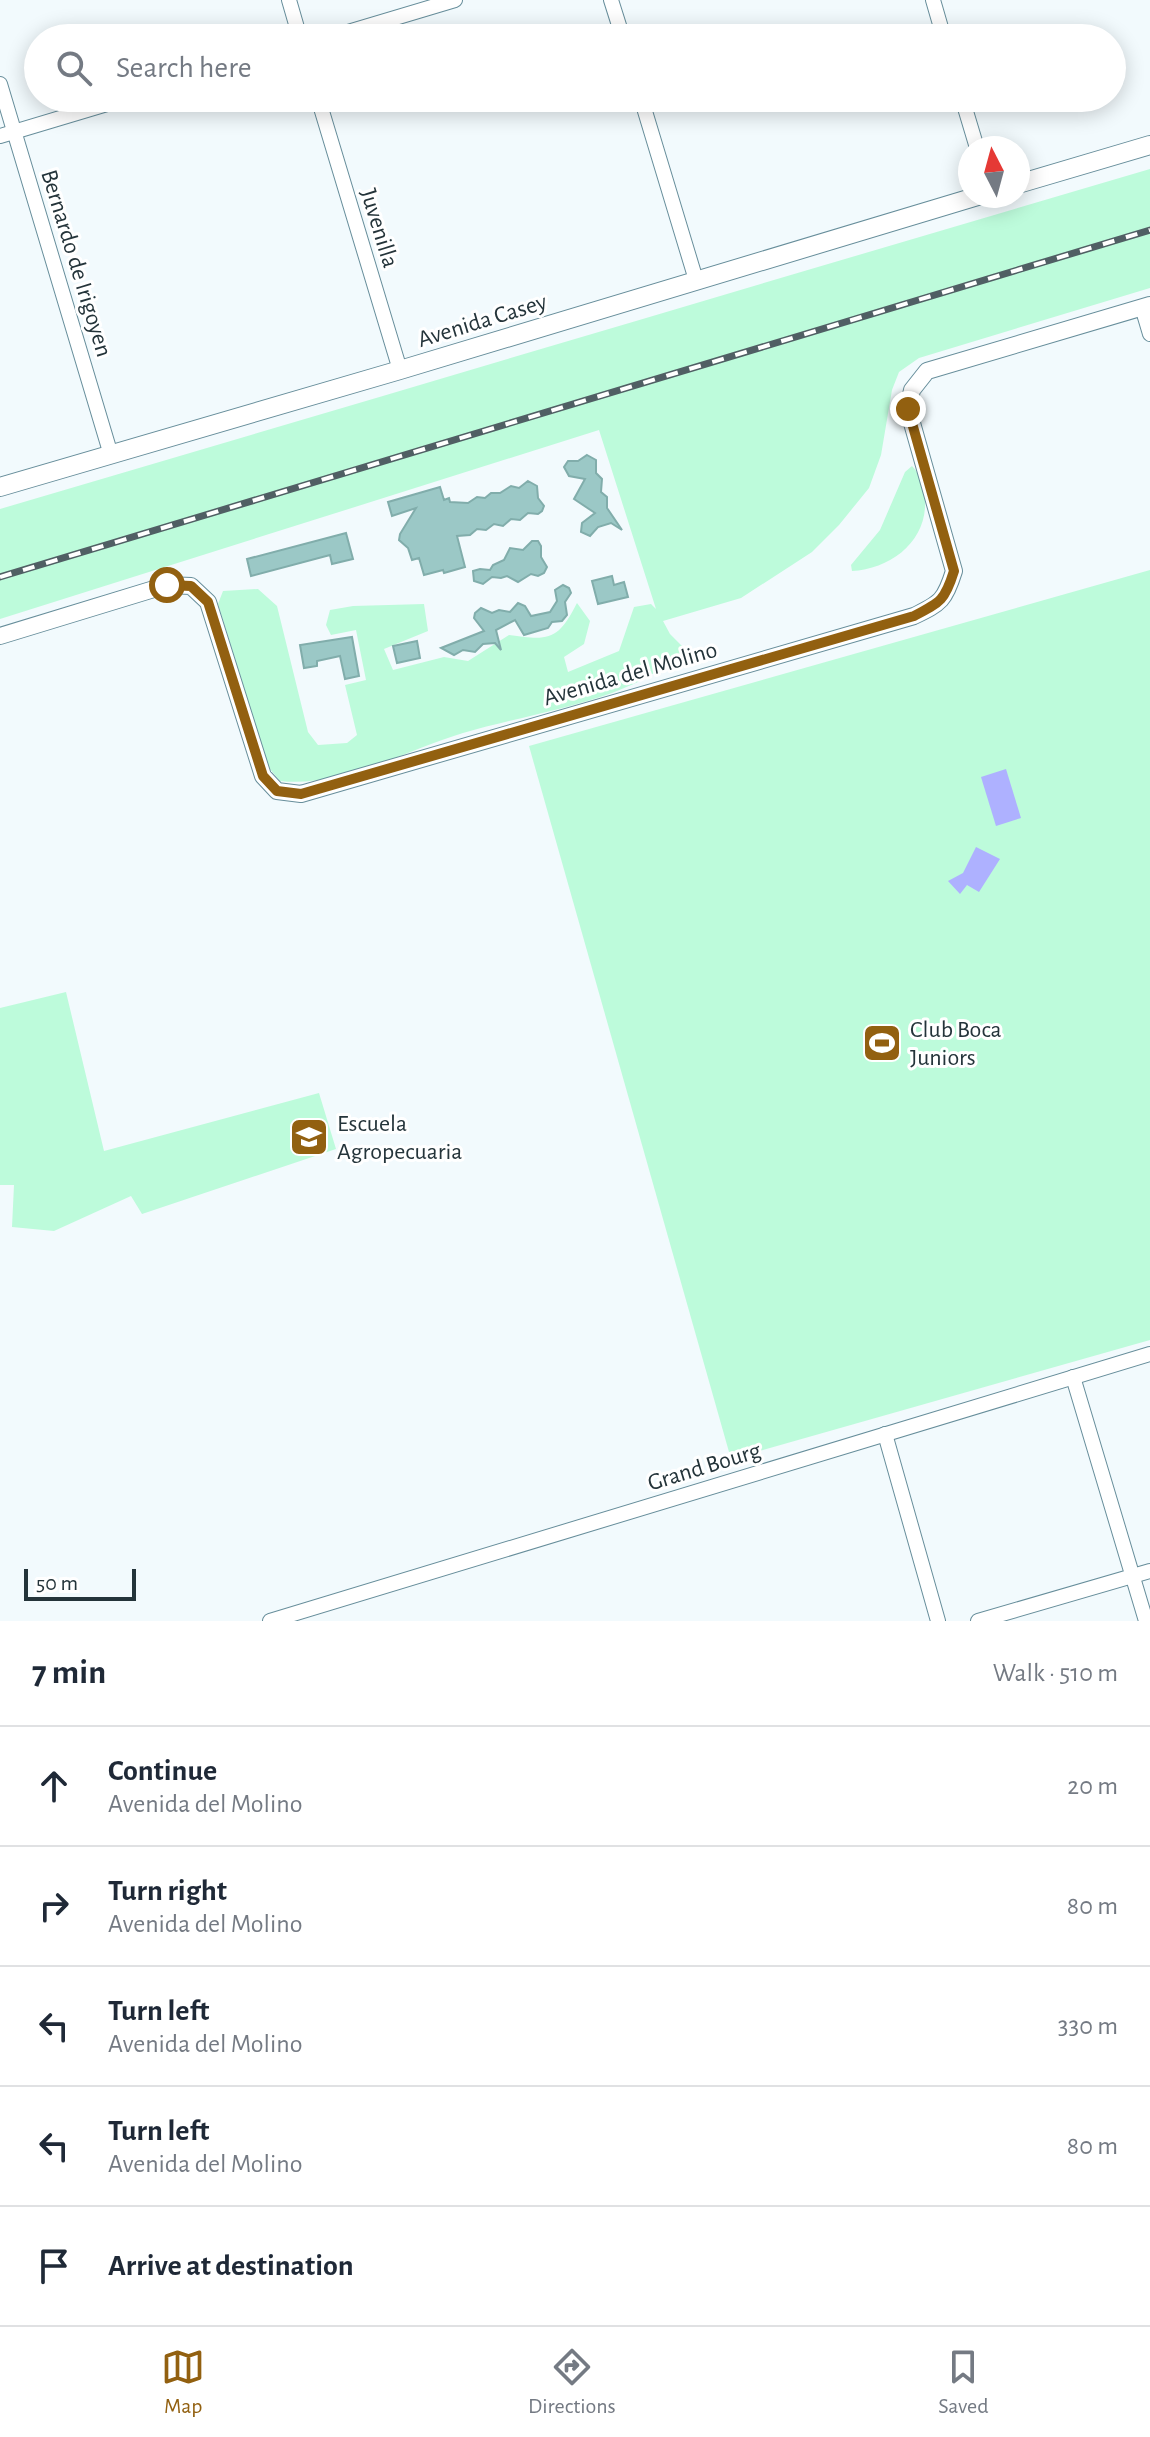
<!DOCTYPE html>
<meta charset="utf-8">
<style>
:root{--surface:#fff;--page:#f2f2f3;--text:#1f2937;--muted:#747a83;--line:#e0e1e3;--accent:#926010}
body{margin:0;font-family:"Alegreya Sans",sans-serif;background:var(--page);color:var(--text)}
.compass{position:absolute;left:958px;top:136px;width:72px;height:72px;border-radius:50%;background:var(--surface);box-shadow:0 4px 20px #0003;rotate:354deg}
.scale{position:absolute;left:24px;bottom:20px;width:112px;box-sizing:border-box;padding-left:8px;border:4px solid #24343a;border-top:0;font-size:22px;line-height:28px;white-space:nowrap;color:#24343a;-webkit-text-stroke:6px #fff;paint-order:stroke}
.stop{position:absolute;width:24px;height:24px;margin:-18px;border:6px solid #926010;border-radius:50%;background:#fff}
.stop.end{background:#926010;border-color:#fff;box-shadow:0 2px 8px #0008}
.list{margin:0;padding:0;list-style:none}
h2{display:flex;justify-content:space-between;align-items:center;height:104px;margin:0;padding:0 32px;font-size:34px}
h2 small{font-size:26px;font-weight:400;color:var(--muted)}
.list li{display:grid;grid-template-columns:52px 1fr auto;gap:24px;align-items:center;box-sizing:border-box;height:120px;padding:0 32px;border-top:2px solid var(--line)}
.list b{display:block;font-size:30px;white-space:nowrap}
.list p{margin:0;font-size:26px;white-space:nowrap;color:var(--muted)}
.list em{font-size:26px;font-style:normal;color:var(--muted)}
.icon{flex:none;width:44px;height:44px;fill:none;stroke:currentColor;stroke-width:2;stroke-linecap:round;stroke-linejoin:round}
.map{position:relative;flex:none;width:1150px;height:1621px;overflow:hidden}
.search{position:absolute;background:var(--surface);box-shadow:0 4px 20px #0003;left:24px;right:24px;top:24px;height:88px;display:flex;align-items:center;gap:20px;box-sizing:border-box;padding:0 28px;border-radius:44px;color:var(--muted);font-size:30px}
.sheet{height:704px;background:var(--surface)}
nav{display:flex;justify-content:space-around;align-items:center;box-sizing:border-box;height:112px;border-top:2px solid var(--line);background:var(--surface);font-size:22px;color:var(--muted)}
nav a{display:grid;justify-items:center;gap:4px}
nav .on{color:var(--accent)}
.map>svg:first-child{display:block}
.green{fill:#bdfbdb}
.water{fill:#aeb1ff}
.building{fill:#9bc8c6;stroke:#81adab;stroke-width:2}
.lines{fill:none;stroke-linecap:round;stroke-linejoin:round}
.minor-casing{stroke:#678e9b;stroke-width:16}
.tertiary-casing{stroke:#678e9b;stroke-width:18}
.secondary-casing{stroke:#678e9b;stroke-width:20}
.minor{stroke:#fff;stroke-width:14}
.tertiary{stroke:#fff;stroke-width:16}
.secondary{stroke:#fff;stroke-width:18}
.rail-casing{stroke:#505f64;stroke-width:7}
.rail{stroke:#fff;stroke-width:4;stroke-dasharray:12;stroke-linecap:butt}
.route{stroke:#926010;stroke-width:10}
.labels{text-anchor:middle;stroke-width:6;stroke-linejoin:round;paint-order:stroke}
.street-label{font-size:24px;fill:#24343a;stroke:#fff}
.poi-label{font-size:24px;fill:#24343a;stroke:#fff;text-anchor:start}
</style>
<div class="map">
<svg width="1150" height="1621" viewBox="0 0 1150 1621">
<rect width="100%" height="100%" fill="#f2fafd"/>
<g class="green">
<path d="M 1150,169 L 1150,288 L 919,358 L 899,372 L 892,390 L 881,455 L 869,488 L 839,525 L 812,552 L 741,598 L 663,621 L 670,634 L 685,649 C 661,671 643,681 612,693 C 564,710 512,719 463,733 C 407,750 339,788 280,781 L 269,768 L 218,604 L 223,591 L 258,589 L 277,606 L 308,732 L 318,745 L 347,743 L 357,735 L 345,685 L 366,680 L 356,630 L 331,635 L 326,625 L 330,610 L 353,606 L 424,604 L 428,631 L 384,649 L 393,670 L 444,657 L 468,661 L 509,635 C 550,641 558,640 577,603 L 590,621 L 584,644 L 564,657 L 568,672 L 619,651 L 634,607 L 651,604 L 656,609 L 599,430 L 0,619 L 0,509 C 384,396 766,282 1150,169 Z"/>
<path d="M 912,466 C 921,475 924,489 925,501 C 927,541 891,569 852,571 L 851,565 L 880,530 L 905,472 Z"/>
<path d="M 1150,570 L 1150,1340 L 731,1459 L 529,746 Z"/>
<path d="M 66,992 L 104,1151 L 319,1093 L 336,1149 L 142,1214 L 131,1196 L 54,1231 L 12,1227 L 14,1185 L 0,1185 L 0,1008 Z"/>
</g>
<g class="water">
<path d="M 1006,769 L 1021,818 L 996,826 L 981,777 Z"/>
<path d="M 976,847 L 1000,859 L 979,892 L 967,885 L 960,894 L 948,881 L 963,873 Z"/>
</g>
<g class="building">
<path d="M 587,455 L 596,460 L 596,473 L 602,479 L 601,492 L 607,497 L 607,508 L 622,530 L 611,523 L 598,527 L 590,536 L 581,532 L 582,523 L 595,513 L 574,499 L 585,479 L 569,476 L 564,467 L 568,461 L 578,461 Z"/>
<path d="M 528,481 L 537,486 L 538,498 L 544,506 L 542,511 L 538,514 L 528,513 L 520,520 L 511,519 L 503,526 L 494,524 L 486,530 L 477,529 L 470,535 L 457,536 L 465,567 L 444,573 L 443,570 L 424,575 L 419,558 L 412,560 L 408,548 L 399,540 L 400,534 L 416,508 L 392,516 L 388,502 L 440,487 L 444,500 L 449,498 L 450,502 L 468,503 L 477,497 L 485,498 L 491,493 L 500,493 L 511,486 L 519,488 Z"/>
<path d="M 346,533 L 353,559 L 332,564 L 330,555 L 251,576 L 247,559 Z"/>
<path d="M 532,541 L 538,541 L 541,546 L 541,557 L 547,567 L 544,573 L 538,576 L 531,574 L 518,582 L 507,576 L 501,578 L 492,577 L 483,584 L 474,581 L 473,571 L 480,569 L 490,570 L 493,565 L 504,560 L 510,548 L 523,550 Z"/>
<path d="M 612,576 L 614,585 L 624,582 L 628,597 L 598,604 L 592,581 Z"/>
<path d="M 563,585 L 569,588 L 571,593 L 565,602 L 567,615 L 562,621 L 552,622 L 548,628 L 524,635 L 515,620 L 496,630 L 501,650 L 495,643 L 483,644 L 475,652 L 463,650 L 454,655 L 441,648 L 484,631 L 474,618 L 475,613 L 481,608 L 492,613 L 499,610 L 510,612 L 518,603 L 525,606 L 531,616 L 550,612 L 557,601 L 555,590 Z"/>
<path d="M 352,637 L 359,676 L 345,679 L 340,656 L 317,661 L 317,666 L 304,668 L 300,645 Z"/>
<path d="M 417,641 L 420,658 L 397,663 L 393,646 Z"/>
</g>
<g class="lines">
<defs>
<g id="minor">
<path d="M 289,0 L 300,38"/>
<path d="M 611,0 L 623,38"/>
<path d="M 933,0 L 944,38"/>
<path d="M 328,38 L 455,0"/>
<path d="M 0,84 L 111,455"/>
<path d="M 318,98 L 400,370"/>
<path d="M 641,98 L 696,280"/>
<path d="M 962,98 L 977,148"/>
<path d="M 0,136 L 127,98"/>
<path d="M 1142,307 L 1150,334"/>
<path d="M 1073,1377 L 1146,1621"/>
<path d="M 885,1434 L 938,1621"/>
<path d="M 270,1621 L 1150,1354"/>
<path d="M 978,1621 L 1150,1571"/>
</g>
<path id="tertiary" d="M 0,636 L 167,585 L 191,586 L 208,602 L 263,776 L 277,791 L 301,794 L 914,616 C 941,603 945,600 954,571 L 908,409 L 912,390 L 927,371 L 1150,305"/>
<g id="secondary">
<path d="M 1018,184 L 1150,145"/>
<path d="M 0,487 L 400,370 L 978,196"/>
</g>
</defs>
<use href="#minor" class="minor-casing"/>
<use href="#tertiary" class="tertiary-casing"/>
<use href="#secondary" class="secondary-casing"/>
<use href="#minor" class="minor"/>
<use href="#tertiary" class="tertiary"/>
<use href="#secondary" class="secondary"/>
<defs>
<path id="rail" d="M 0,577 L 1150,230"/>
</defs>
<use href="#rail" class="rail-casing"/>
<use href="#rail" class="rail"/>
</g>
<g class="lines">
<path class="route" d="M 167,585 L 191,586 L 208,602 L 263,776 L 277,791 L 301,794 L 914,616 C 941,602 945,600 954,571 L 908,409"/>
</g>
<defs>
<symbol id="stadium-square" viewBox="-11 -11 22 22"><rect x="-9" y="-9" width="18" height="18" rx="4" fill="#926010" stroke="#fff"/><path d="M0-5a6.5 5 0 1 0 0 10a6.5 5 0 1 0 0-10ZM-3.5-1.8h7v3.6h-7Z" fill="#fff"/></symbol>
<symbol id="school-square" viewBox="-11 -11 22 22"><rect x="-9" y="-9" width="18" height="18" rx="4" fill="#926010" stroke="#fff"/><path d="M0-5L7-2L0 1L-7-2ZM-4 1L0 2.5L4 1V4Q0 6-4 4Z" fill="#fff"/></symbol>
</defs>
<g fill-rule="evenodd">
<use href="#stadium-square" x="860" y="1021" width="44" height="44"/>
<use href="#school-square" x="287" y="1115" width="44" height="44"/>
</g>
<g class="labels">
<g class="street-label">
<text transform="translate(380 228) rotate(73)" y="8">Juvenilla</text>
<text transform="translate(77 263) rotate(73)" y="8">Bernardo de Irigoyen</text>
<text transform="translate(482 320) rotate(-17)" y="8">Avenida Casey</text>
<text transform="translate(630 673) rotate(-16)" y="8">Avenida del Molino</text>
<text transform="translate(704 1466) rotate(-17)" y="8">Grand Bourg</text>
</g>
<g class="poi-label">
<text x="910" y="1037">Club Boca<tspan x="910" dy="28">Juniors</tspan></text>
<text x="337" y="1131">Escuela<tspan x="337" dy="28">Agropecuaria</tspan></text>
</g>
</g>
</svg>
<svg class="compass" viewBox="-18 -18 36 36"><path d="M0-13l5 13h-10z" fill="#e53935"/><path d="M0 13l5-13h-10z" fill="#747a83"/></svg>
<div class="scale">50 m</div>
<div class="stop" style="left:167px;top:585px"></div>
<div class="stop end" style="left:908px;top:409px"></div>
<div class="search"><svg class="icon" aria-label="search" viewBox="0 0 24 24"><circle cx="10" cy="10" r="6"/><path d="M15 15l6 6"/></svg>Search here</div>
</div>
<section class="sheet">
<h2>7 min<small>Walk · 510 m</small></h2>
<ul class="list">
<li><svg class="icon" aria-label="ahead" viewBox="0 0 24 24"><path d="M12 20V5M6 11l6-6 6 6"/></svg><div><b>Continue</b><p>Avenida del Molino</p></div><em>20 m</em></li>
<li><svg class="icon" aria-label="right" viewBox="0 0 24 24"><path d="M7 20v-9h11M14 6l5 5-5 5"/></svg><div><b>Turn right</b><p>Avenida del Molino</p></div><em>80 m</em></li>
<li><svg class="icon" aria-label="left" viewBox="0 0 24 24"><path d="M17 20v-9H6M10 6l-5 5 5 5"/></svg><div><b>Turn left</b><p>Avenida del Molino</p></div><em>330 m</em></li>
<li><svg class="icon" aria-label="left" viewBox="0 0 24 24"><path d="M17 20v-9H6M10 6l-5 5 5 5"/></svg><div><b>Turn left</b><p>Avenida del Molino</p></div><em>80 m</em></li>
<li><svg class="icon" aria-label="arrive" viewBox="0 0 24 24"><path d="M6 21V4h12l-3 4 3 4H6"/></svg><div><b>Arrive at destination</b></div></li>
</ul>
</section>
<nav>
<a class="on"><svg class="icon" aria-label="map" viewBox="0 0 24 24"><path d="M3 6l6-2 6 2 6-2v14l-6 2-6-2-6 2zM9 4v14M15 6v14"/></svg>Map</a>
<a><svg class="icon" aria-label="directions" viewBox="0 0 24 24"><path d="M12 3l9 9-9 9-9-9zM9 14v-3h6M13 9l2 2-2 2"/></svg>Directions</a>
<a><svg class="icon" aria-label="saved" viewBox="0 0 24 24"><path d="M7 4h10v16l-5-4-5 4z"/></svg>Saved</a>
</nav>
